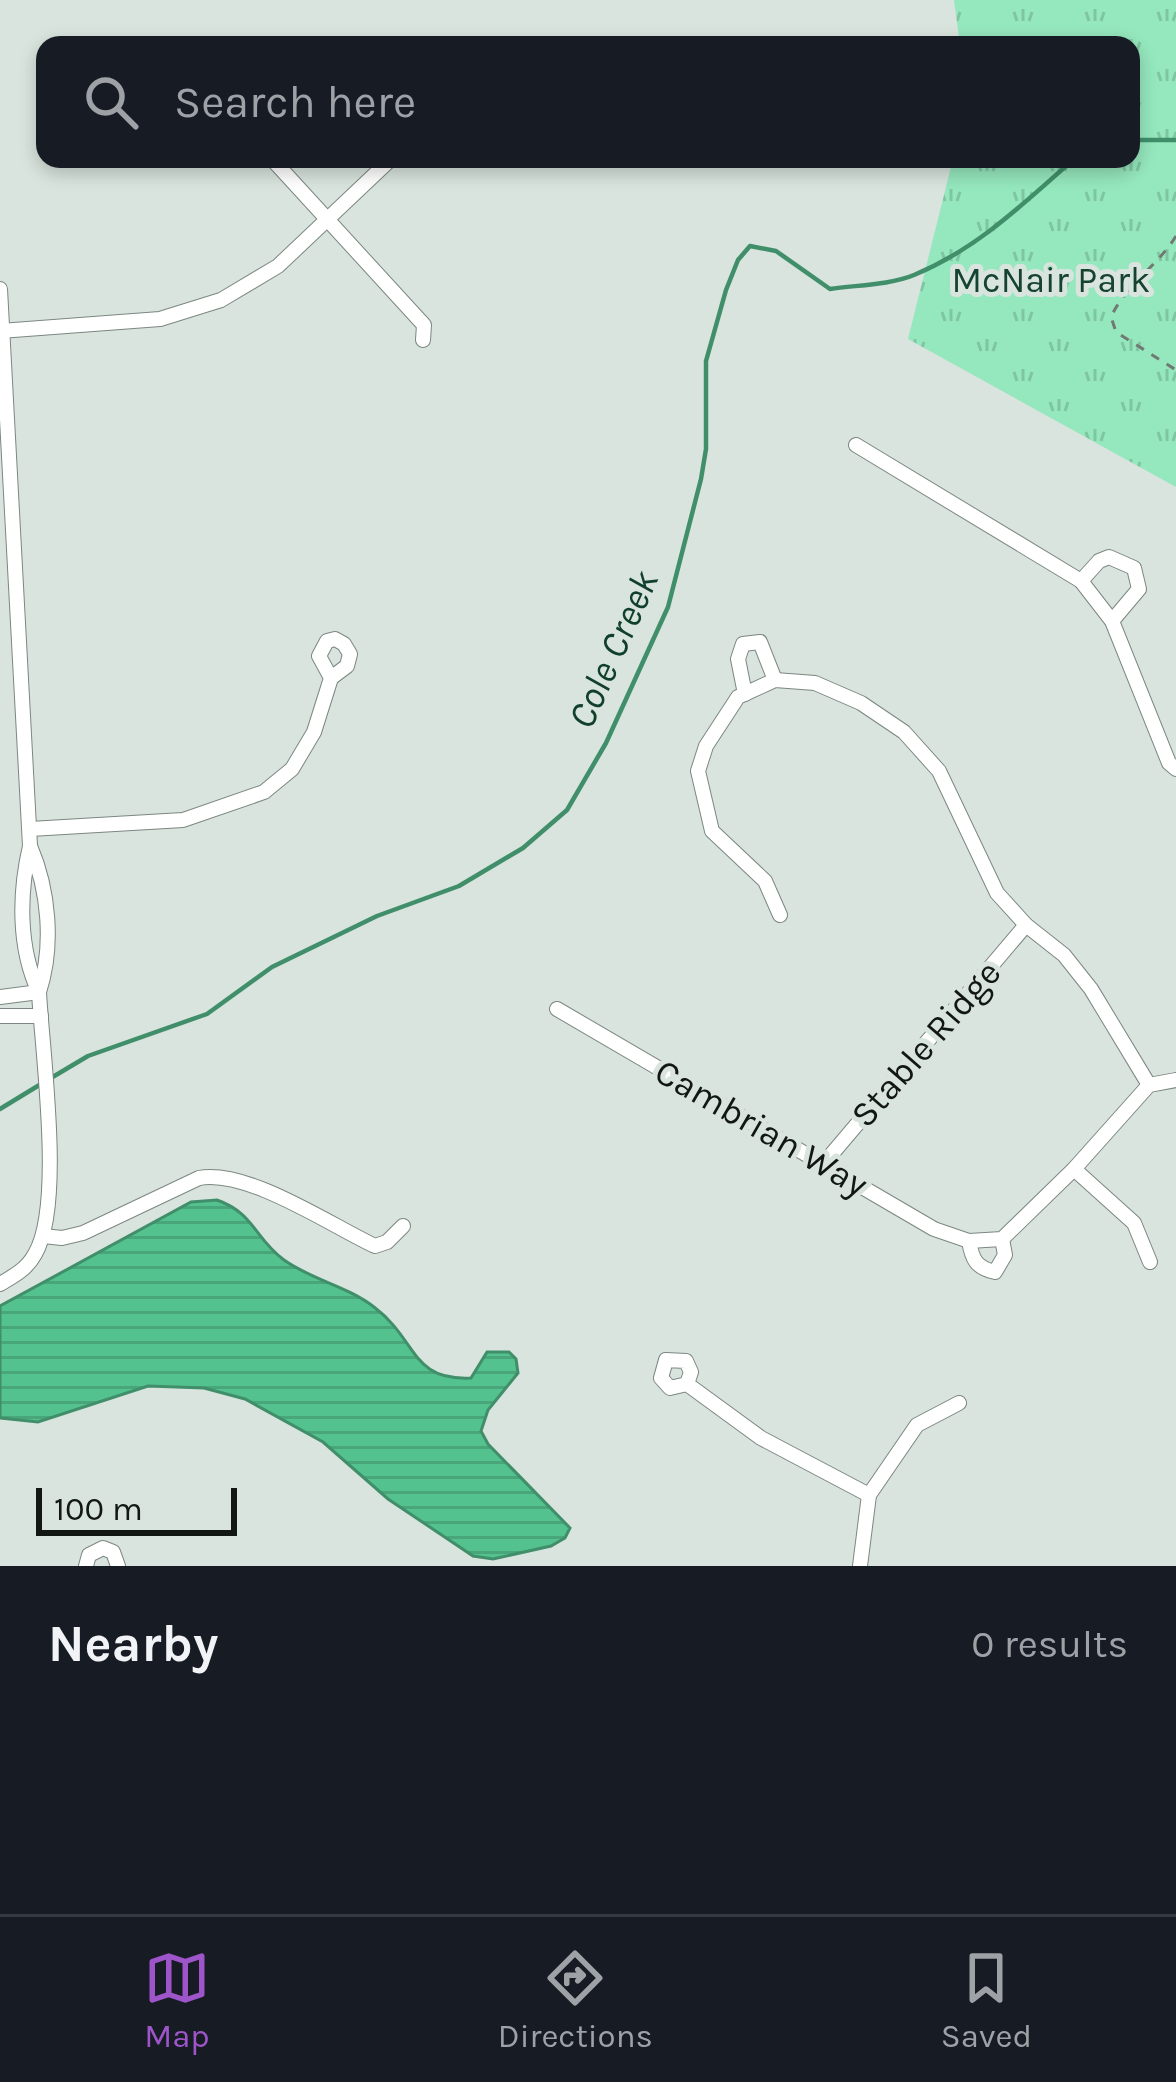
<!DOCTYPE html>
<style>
:root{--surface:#171b24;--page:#242831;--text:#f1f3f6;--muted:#9ea1a6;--line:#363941;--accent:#9e55c9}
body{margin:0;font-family:Karla,sans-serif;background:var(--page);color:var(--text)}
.scale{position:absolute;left:36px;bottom:30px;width:201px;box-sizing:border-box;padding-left:12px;border:6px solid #121714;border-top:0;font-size:33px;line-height:42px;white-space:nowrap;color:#121714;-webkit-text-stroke:9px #d8e4dd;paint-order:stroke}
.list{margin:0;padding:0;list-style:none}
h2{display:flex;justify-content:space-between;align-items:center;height:156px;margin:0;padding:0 48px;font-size:51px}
h2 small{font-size:39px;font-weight:400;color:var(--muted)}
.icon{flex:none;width:66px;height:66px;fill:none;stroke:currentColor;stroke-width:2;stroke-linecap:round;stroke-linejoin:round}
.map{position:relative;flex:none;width:1176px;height:1566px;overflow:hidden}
.search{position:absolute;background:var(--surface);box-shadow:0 6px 18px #0003;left:36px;right:36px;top:36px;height:132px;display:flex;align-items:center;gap:30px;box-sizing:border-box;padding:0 42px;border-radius:24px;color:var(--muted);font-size:45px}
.sheet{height:348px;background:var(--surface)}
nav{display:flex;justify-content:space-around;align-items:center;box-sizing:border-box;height:168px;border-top:3px solid var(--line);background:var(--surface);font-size:33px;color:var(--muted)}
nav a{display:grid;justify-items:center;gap:6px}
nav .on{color:var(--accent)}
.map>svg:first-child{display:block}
.park{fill:url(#park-tufts)}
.water{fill:url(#water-rules);stroke:#408f6a;stroke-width:3}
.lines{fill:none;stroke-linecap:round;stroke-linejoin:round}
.stream{stroke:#408f6a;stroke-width:4.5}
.minor-casing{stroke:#7c8781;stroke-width:16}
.path{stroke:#717974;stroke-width:3;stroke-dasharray:9 9;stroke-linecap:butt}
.minor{stroke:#fff;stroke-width:14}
.labels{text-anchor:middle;stroke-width:10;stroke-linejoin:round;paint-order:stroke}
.park-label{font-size:36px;fill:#15432f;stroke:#d8e4dd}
.street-label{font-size:36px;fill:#121714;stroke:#d8e4dd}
.water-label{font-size:39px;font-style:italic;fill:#103f2a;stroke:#d8e4dd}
</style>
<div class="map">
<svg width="1176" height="1566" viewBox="0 0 1176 1566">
<defs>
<pattern id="park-tufts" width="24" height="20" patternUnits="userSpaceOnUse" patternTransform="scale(3)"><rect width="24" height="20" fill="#95e7bd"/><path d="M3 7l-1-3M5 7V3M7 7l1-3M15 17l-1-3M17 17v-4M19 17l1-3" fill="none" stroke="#7fc5a2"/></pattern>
<pattern id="water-rules" width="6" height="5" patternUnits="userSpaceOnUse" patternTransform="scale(3)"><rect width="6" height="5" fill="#54c28f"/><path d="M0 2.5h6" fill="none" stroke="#48a67a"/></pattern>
</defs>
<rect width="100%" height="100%" fill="#d8e4dd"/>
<path class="park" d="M 954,0 L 1176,0 L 1176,487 L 908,339 L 953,159 L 1131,159 L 1131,45 L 960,45 Z"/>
<path class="water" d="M 217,1200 C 254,1213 255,1239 284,1260 C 312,1280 347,1286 374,1307 C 418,1340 410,1381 471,1378 L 487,1352 L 509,1352 L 516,1359 L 518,1373 L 488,1410 L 481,1431 L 488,1444 L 570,1528 L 565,1538 L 551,1546 L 493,1559 L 473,1556 L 388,1499 L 323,1442 L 245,1399 L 204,1388 L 148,1386 L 38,1422 L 0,1418 L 0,1306 L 191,1202 Z"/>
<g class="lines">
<g class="stream">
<path d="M 1131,140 L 1176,140"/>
<path d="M 51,1078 L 88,1056 L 207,1014 L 272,967 L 377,916 L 459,886 L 523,848 L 567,810 L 606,743 L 668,607 L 701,479 L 706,449 L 706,361 L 726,290 L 738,260 L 750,246 L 776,251 L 830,289 C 857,285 890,285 914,275 C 977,249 1024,203 1074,159"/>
<path d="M 0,1109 L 41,1084"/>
</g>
<defs>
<g id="minor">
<path d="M 272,159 L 424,325 L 423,340"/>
<path d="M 0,289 L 30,846 C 19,893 18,948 39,992"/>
<path d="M 0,331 L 160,319 L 221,300 L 278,266 L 391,159"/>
<path d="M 856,445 L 1081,581 L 1112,621 L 1169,763 L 1176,769"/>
<path d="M 1081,581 L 1099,561 L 1109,557 L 1134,568 L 1139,589 L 1112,621"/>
<path d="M 745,694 L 738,659 L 743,644 L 760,642 L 775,680"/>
<path d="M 30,829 L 183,820 L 264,792 L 292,769 L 314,732 L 331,678 L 347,666 L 350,654 L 344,644 L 335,639 L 327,641 L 319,656 L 331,678"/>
<path d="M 780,915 L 765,881 L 712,831 L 698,771 L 706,746 L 738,697 L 775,680 L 815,683 L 861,703 L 904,732 L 939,771 L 997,893 L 1026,925 L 1064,955 L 1091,989 L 1149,1085"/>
<path d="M 0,997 L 39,992"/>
<path d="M 557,1009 L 934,1229 L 969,1241 L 1002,1239 L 1074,1169 L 1149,1085 L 1176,1080"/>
<path d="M 0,1016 L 41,1016"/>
<path d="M 825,1162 L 1026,925"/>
<path d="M 1074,1169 L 1134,1223 L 1150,1262"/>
<path d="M 43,1236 L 62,1238 L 83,1233 L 199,1178 C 248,1169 330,1225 375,1246 L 387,1242 L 403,1226"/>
<path d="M 969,1241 C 972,1259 976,1268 995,1272 L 1005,1255 L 1002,1239"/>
<path d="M 0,1284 C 14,1276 27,1269 35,1254 C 64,1205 42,1052 39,992 C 54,946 49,890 30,846"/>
<path d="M 687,1384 L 670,1388 L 661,1378 L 666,1360 L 686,1361 L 691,1372 L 687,1384 L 761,1438 L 869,1495"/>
<path d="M 86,1566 L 89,1555 L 103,1548 L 113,1552 L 118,1566"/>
<path d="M 860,1566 L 869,1495 L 917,1425 L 959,1403"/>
</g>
</defs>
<use href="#minor" class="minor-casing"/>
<path class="path" d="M 1176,236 C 1157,267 1126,284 1111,317 L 1116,332 L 1176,370"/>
<use href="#minor" class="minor"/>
</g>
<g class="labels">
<g class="park-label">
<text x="1051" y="292">McNair Park</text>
</g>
<g class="street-label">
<text transform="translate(925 1043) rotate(-49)" y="13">Stable Ridge</text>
<text transform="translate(762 1127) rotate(30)" y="13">Cambrian Way</text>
</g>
<g class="water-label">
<text transform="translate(612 649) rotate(-66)" y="14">Cole Creek</text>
</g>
</g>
</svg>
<div class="scale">100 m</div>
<div class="search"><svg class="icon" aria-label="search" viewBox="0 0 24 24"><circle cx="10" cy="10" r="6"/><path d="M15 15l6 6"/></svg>Search here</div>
</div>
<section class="sheet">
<h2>Nearby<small>0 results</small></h2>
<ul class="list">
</ul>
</section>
<nav>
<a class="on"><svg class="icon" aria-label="map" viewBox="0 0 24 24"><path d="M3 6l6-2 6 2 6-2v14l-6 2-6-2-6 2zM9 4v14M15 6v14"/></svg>Map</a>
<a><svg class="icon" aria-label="directions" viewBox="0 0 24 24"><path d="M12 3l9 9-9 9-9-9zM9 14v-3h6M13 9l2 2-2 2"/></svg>Directions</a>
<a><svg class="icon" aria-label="saved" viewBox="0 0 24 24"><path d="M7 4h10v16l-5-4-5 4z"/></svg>Saved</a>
</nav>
